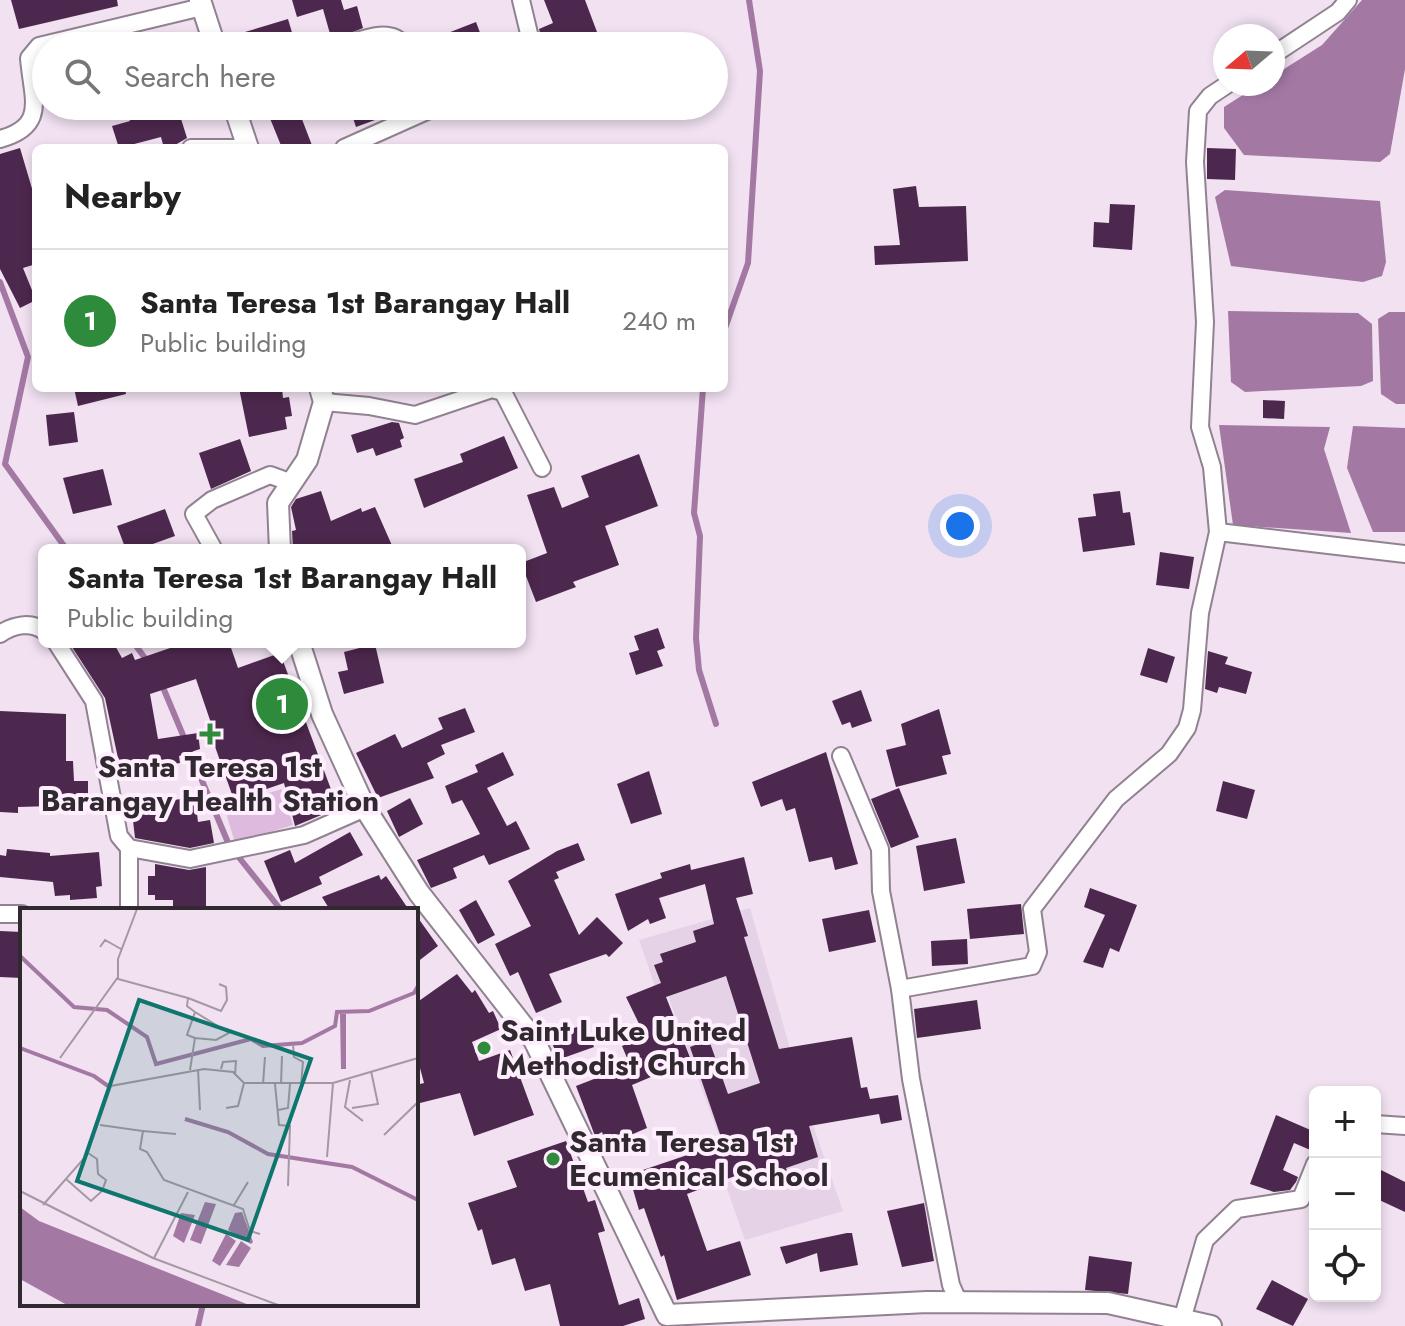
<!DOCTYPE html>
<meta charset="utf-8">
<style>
:root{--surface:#fff;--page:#f6f6f6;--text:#222;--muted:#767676;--line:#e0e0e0;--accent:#2e8b3c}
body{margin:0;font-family:Jost,sans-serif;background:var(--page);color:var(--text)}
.controls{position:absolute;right:24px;bottom:24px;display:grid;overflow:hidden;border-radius:12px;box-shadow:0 4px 12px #0003}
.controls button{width:72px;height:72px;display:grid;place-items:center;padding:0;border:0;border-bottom:2px solid var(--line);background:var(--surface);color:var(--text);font:40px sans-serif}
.compass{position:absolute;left:1213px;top:24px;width:72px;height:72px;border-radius:50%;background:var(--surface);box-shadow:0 4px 12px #0003;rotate:251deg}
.you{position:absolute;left:960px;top:526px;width:28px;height:28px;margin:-20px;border:6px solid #fff;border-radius:50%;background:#1a73e8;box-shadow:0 0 0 12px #1a73e833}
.badge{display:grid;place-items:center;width:52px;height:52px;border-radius:50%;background:var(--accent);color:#fff;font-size:26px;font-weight:700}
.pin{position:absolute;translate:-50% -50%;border:4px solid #fff;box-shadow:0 2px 8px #0006}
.popup{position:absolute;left:38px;top:544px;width:488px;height:104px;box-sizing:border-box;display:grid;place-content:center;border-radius:12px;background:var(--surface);filter:drop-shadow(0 2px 6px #0005);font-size:26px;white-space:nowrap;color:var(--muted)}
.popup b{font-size:30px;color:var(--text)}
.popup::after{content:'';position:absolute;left:50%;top:100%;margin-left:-16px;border:16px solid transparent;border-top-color:var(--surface)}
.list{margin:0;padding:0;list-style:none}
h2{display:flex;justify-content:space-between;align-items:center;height:104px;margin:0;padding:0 32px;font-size:34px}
h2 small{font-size:26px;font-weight:400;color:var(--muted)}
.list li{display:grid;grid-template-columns:52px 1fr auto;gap:24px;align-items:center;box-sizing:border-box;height:144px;padding:0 32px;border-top:2px solid var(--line)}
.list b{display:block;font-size:30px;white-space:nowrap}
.list p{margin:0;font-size:26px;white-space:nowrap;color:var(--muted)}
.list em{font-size:26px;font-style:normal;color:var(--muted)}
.icon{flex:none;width:44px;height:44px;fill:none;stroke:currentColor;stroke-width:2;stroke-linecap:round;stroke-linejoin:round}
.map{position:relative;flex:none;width:1405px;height:1326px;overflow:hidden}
.search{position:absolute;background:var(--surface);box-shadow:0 4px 12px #0003;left:32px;top:32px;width:696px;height:88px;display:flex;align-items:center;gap:20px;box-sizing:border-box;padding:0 28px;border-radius:44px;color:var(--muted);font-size:30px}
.panel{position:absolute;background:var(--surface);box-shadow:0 4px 12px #0003;left:32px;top:144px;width:696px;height:248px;border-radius:12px}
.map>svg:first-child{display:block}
.built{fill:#e6d2e6}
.green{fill:#debbde}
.water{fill:#a379a4}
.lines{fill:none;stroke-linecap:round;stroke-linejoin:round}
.stream{stroke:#a379a4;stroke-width:6}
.building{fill:#4d284e}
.minor-casing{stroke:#918291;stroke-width:20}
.tertiary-casing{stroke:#918291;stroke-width:24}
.minor{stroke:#fff;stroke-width:16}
.tertiary{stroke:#fff;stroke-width:20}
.poi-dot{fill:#2e8b3c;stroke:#feeefe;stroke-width:3}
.labels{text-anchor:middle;stroke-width:8;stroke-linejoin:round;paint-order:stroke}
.poi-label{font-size:30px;font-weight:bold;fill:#302a30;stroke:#feeefe;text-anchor:start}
.inset-river{fill:none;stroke:#a379a4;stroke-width:4}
.inset-road{fill:none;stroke:#a498a4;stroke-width:2}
.view{fill:#0f766e;fill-opacity:0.15;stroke:#0f766e;stroke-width:4}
.inset-edge{fill:none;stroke:#302a30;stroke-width:4}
</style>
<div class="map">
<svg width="1405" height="1326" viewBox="0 0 1405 1326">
<rect width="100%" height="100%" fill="#f1e1f1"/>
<path class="built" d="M 750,908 L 806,1105 L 843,1211 L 745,1240 L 725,1183 L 735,1180 L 667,993 L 658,995 L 639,940 Z"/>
<path class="green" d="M 282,789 L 293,825 L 235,843 L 224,806 Z"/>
<g class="water">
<path d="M 1362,0 L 1405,0 L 1405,69 L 1390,154 L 1380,162 L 1244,155 L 1224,128 L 1224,107 L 1260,84 L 1273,84 L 1273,76 L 1322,45 Z"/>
<path d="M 1225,190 L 1380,201 L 1386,262 L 1382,276 L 1363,282 L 1231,266 L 1215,197 Z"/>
<path d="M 1228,311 L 1358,313 L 1372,324 L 1373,381 L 1361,386 L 1245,392 L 1231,382 Z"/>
<path d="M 1389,312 L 1405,312 L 1405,404 L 1396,404 L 1381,394 L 1378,319 Z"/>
<path d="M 1219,425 L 1330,427 L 1324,449 L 1351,533 L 1233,525 Z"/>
<path d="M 1353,426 L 1405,428 L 1405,532 L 1373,532 L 1347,468 Z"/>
</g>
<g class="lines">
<g class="stream">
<path d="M 0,282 L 28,357 L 5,464 L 67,550"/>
<path d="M 724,331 L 748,263 L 760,71 L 749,0"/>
<path d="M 703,388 L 694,513 L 700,536 L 696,638 L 699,670 L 716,724"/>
<path d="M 133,642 L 148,662"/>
<path d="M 162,685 L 229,845 L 281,910"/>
<path d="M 198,1326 L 203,1304"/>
</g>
</g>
<g class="building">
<path d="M 11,0 L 117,0 L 118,6 L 19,29 Z"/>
<path d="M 292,0 L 341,0 L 344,10 L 357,6 L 363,28 L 332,41 L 323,9 L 297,17 Z"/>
<path d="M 544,0 L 585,0 L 597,32 L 561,46 L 543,46 L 539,29 L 553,23 Z"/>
<path d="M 288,19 L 296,46 L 250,46 L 245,32 Z"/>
<path d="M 476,22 L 485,46 L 417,46 L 417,45 Z"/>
<path d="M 126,106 L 177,106 L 187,138 L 170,148 L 164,148 L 161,137 L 119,148 L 112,126 L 130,121 Z"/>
<path d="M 265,106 L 311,106 L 312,110 L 300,114 L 313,148 L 282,148 Z"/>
<path d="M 349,106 L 410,106 L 410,107 L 356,127 Z"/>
<path d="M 20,148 L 36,202 L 36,264 L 23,268 L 36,300 L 20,308 L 0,269 L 0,154 Z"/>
<path d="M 1207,148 L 1236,149 L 1235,180 L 1207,179 Z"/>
<path d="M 916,186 L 919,207 L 966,206 L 968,261 L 875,265 L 874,246 L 900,245 L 893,189 Z"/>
<path d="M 1110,204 L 1135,205 L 1132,250 L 1093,247 L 1094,222 L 1109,223 Z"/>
<path d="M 74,388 L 125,388 L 126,394 L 78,406 Z"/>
<path d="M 239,388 L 282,388 L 283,398 L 289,397 L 292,416 L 285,417 L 287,429 L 249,437 Z"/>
<path d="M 1263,400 L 1285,401 L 1284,419 L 1263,418 Z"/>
<path d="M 74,412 L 78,442 L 49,446 L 46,415 Z"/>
<path d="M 392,422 L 399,423 L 404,438 L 400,440 L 402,447 L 376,456 L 373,448 L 357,453 L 351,435 Z"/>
<path d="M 504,436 L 518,468 L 424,508 L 414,479 L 463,462 L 460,454 Z"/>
<path d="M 240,439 L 251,471 L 211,489 L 199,453 Z"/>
<path d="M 639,454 L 658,506 L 605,526 L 619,565 L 573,582 L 576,587 L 536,602 L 521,563 L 547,553 L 527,495 L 554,487 L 562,508 L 589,497 L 581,476 Z"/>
<path d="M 103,469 L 112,505 L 73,514 L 63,478 Z"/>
<path d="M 321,491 L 331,521 L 361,508 L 362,512 L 375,507 L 394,550 L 346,550 L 343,544 L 320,550 L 293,550 L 292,531 L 296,530 L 291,507 L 296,499 Z"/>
<path d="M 1120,491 L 1123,513 L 1130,512 L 1135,545 L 1083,552 L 1078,518 L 1096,516 L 1093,494 Z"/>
<path d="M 165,509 L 175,536 L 136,550 L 126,550 L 117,526 Z"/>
<path d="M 1160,552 L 1194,557 L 1189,589 L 1156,585 Z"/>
<path d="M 658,628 L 665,648 L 657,651 L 663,666 L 636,675 L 629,653 L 639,650 L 634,636 Z"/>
<path d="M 81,642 L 113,642 L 122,658 L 132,653 L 135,660 L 176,646 L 174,642 L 229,642 L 238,668 L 280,653 L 338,808 L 295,826 L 284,783 L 234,800 L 207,724 L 211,723 L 196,679 L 150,694 L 158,739 L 198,733 L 200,749 L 179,756 L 180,763 L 121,772 L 105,698 L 72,647 Z"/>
<path d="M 375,644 L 384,683 L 344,694 L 338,672 L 348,670 L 344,652 Z"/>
<path d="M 1148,648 L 1175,657 L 1167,683 L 1140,675 Z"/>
<path d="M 1208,651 L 1228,657 L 1225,664 L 1252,672 L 1246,694 L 1219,687 L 1217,693 L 1205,689 Z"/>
<path d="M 861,690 L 872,721 L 852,728 L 850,722 L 842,725 L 832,701 Z"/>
<path d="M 465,708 L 475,732 L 441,745 L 445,754 L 427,763 L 434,778 L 378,798 L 356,753 L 395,734 L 402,748 L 443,729 L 438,718 Z"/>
<path d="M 939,709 L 951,754 L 942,756 L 947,774 L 896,787 L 886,750 L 906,745 L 901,724 Z"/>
<path d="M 0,711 L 66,714 L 66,761 L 73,761 L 74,781 L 88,781 L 88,805 L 18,807 L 18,813 L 0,812 Z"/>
<path d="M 503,752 L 514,775 L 487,788 L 507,826 L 516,821 L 530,849 L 489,865 L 484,855 L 453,868 L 457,878 L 431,888 L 417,860 L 480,834 L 462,800 L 452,804 L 445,786 L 478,772 L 475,765 Z"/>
<path d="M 826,752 L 858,864 L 835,870 L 832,857 L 809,862 L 795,808 L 786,811 L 782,799 L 761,807 L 752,782 Z"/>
<path d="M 649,771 L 662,814 L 631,824 L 617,784 Z"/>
<path d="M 1223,781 L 1255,790 L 1247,819 L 1216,811 Z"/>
<path d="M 899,788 L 919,837 L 891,848 L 871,799 Z"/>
<path d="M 195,797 L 198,822 L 210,820 L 214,843 L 190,848 L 135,838 L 132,812 L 168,807 L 167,801 Z"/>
<path d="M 410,798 L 423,824 L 399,837 L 387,811 Z"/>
<path d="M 350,832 L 363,855 L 319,877 L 322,884 L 281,902 L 264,861 L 290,850 L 295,863 Z"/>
<path d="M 956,838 L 965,883 L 924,891 L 916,846 Z"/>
<path d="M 578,843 L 585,860 L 556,872 L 559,878 L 554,880 L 579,935 L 597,917 L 623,943 L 609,957 L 606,954 L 549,974 L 562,1002 L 536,1013 L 518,972 L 510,976 L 495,944 L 531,926 L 508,881 L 557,851 Z"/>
<path d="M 7,849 L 50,853 L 50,856 L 99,852 L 102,886 L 96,887 L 97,898 L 70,900 L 70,895 L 55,896 L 53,882 L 0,877 L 0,855 L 6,856 Z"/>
<path d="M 744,857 L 753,894 L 736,898 L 748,936 L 744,937 L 779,1049 L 852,1037 L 861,1088 L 867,1087 L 870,1099 L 898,1095 L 902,1120 L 881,1124 L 879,1114 L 809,1126 L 818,1157 L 786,1168 L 789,1177 L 766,1185 L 764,1179 L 739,1188 L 735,1176 L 687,1194 L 707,1251 L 740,1241 L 751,1275 L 677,1300 L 664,1255 L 661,1257 L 644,1208 L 639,1210 L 632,1186 L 637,1185 L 634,1173 L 723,1143 L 690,1047 L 709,1040 L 728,1094 L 760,1083 L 726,976 L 666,997 L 691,1060 L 632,1085 L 647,1128 L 607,1145 L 602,1132 L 595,1136 L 576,1086 L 630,1065 L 622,1046 L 645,1036 L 626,997 L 661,983 L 654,965 L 663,962 L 660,954 L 696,942 L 693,931 L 714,924 L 705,884 L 659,898 L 666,918 L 650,924 L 648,919 L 628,931 L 615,894 L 662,878 L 660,873 L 690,864 L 691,870 Z"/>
<path d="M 155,864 L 189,870 L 206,867 L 206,908 L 173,908 L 173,900 L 155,900 L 155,895 L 148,895 L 148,876 L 155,876 Z"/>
<path d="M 379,875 L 381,880 L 386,876 L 409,910 L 330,910 L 322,897 Z"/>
<path d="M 1090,888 L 1137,905 L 1119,952 L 1110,948 L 1103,968 L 1083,962 L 1105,915 L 1084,907 Z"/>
<path d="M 476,900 L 495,935 L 478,944 L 459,910 Z"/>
<path d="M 1021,904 L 1024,934 L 970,939 L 967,909 Z"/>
<path d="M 869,910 L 876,942 L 829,952 L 822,919 Z"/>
<path d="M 416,915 L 438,946 L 416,963 Z"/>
<path d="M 0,931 L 22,932 L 22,978 L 0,977 Z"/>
<path d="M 967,939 L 968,964 L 932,966 L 931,941 Z"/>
<path d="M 457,974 L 472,993 L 475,990 L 489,1013 L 493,1011 L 501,1029 L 472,1042 L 479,1061 L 510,1050 L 534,1115 L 474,1136 L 460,1093 L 416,1104 L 416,1085 L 424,1083 L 416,1053 L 416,1003 Z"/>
<path d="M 977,1000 L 981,1029 L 917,1038 L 914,1009 Z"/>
<path d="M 586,1024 L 594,1047 L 563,1058 L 561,1052 L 556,1054 L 550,1036 Z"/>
<path d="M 1276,1115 L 1315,1132 L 1315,1152 L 1294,1143 L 1283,1170 L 1298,1177 L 1296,1182 L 1290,1190 L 1274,1192 L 1250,1184 Z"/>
<path d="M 566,1141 L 588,1202 L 595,1200 L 605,1231 L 598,1233 L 619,1305 L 639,1298 L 645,1319 L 623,1326 L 560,1326 L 550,1284 L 525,1291 L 515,1258 L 492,1265 L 482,1229 L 478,1231 L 468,1203 L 517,1187 L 507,1161 Z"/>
<path d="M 1375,1167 L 1405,1182 L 1405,1212 L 1375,1198 Z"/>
<path d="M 924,1203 L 934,1261 L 902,1267 L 887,1211 Z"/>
<path d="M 847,1233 L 852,1233 L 858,1265 L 820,1272 L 817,1253 L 786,1264 L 780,1247 Z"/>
<path d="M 1089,1256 L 1132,1262 L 1128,1294 L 1085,1290 Z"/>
<path d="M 1272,1280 L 1308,1299 L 1293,1326 L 1256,1309 Z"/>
</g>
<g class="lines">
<defs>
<g id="minor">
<path d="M 521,0 L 532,46"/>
<path d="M 342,46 C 361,40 391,26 404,46"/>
<path d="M 1273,55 L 1338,12 L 1348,0"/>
<path d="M 0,139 C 48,126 32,98 29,58 L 39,46 L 202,7"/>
<path d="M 191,148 L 245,148"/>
<path d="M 344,148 L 438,106"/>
<path d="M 324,402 L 369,406 L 415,415 L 492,389 L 503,392 L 542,468"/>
<path d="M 1218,532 L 1405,554"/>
<path d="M 214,550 L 194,514 L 212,500 L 270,475 L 292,483"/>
<path d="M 0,634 C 13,625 31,621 44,631"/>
<path d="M 56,642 L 94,701 L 119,836 L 129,848"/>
<path d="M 841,756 L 880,849 L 881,891 L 900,989"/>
<path d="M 129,910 L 129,848 L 190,859 L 304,835 L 365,808"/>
<path d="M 0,914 L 22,914"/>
<path d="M 1375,1124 L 1405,1126"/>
<path d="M 959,1303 L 951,1285 L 911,1079 L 900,989 L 1032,966 L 1038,952 L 1032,909 L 1116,799 L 1169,754 L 1187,728 L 1192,710 L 1200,613 L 1218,532 L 1212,467 L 1200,427 L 1205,322 L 1195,162 L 1198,111 L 1210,96 L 1228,84"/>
<path d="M 1182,1320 L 1205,1240 L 1237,1209 L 1301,1199 L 1315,1164"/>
</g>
<g id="tertiary">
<path d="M 200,0 L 215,46"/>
<path d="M 234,106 L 248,148"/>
<path d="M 280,550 L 278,503 L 307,460 L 324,402 L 320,388"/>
<path d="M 299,642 L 322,714 L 365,808 L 419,893 L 534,1040 L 667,1315 L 927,1302 L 1108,1303 L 1211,1326"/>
</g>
</defs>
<use href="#minor" class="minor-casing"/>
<use href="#tertiary" class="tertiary-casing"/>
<use href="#minor" class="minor"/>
<use href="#tertiary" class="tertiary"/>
</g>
<g class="poi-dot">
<path d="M206 722h8v8h8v8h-8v8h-8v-8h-8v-8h8z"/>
<circle cx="484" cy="1048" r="8"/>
<circle cx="553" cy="1159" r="8"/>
</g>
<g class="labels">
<g class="poi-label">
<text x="210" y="777" text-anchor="middle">Santa Teresa 1st<tspan x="210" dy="34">Barangay Health Station</tspan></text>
<text x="500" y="1041">Saint Luke United<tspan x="500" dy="34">Methodist Church</tspan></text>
<text x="569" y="1152">Santa Teresa 1st<tspan x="569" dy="34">Ecumenical School</tspan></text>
</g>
</g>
<g transform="translate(20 908)">
<rect width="398" height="398" fill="#f1e1f1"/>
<path d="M 320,106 L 326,106 L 326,161 L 321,161 ZM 185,294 L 196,296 L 181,336 L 170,332 ZM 0,299 L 19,313 L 229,397 L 47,397 L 0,371 ZM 222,304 L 233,334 L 231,336 L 208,322 L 215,305 ZM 161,305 L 175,307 L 164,335 L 153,328 ZM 206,326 L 216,333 L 200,358 L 192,353 ZM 221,333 L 231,340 L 219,359 L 206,357 Z" fill="#a379a4"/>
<path class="inset-river" d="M 0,48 L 54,99 L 87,102 L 127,129 L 136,156 L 231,131 L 243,138 L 282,135 L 315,118 L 317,104 L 349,103 L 394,85 L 398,78M 0,140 L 74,168 L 88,178M 165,211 L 208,224 L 248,246 L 332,259 L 398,292"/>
<path class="inset-road" d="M 117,1 L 98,51 L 98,71 L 168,90 L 167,98 L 175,104 L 167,127 L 175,130 L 170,162M 80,39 L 85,32 L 101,41M 168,90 L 201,103 L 207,92 L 206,79 L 199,76M 175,104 L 209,125 L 196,132 L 175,130M 273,137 L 274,149 L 283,154 L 281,177M 40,150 L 98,69M 178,161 L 180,202M 201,161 L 203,154 L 216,153 L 215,167M 330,172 L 325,199 L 343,213M 243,176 L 245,149M 255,176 L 259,217 L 270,218 L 268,278M 261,176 L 262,148M 206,200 L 218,198 L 224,175M 332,200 L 358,196 L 351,163M 258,202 L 268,200 L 270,176M 80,217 L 123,223 L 120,241 L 127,244 L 144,272 L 223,301 L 230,323 L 240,326M 123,223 L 156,226M 364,227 L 398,194M 307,249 L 313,175M 46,271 L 71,293 L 82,283 L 86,272 L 78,266 L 77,251 L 68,245M 0,283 L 133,350 L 258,397M 23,297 L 67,247 L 91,178 L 184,161 L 213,164 L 224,175 L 313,175 L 398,150M 214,297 L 228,274M 134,350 L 168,284"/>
<path class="view" d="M 119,92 L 291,151 L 228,332 L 57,273 Z"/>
<rect width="398" height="398" class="inset-edge"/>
</g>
</svg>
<div class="controls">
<button>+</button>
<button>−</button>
<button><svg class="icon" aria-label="locate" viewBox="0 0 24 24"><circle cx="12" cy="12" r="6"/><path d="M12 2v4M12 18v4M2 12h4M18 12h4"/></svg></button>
</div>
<svg class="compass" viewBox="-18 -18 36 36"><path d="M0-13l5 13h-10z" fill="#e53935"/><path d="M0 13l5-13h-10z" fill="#767676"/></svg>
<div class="you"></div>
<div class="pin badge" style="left:282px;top:704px">1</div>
<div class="popup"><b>Santa Teresa 1st Barangay Hall</b>Public building</div>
<div class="search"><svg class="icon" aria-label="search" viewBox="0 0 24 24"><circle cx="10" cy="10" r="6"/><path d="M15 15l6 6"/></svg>Search here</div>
<section class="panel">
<h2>Nearby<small></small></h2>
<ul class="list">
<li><span class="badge">1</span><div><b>Santa Teresa 1st Barangay Hall</b><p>Public building</p></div><em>240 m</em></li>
</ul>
</section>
</div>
